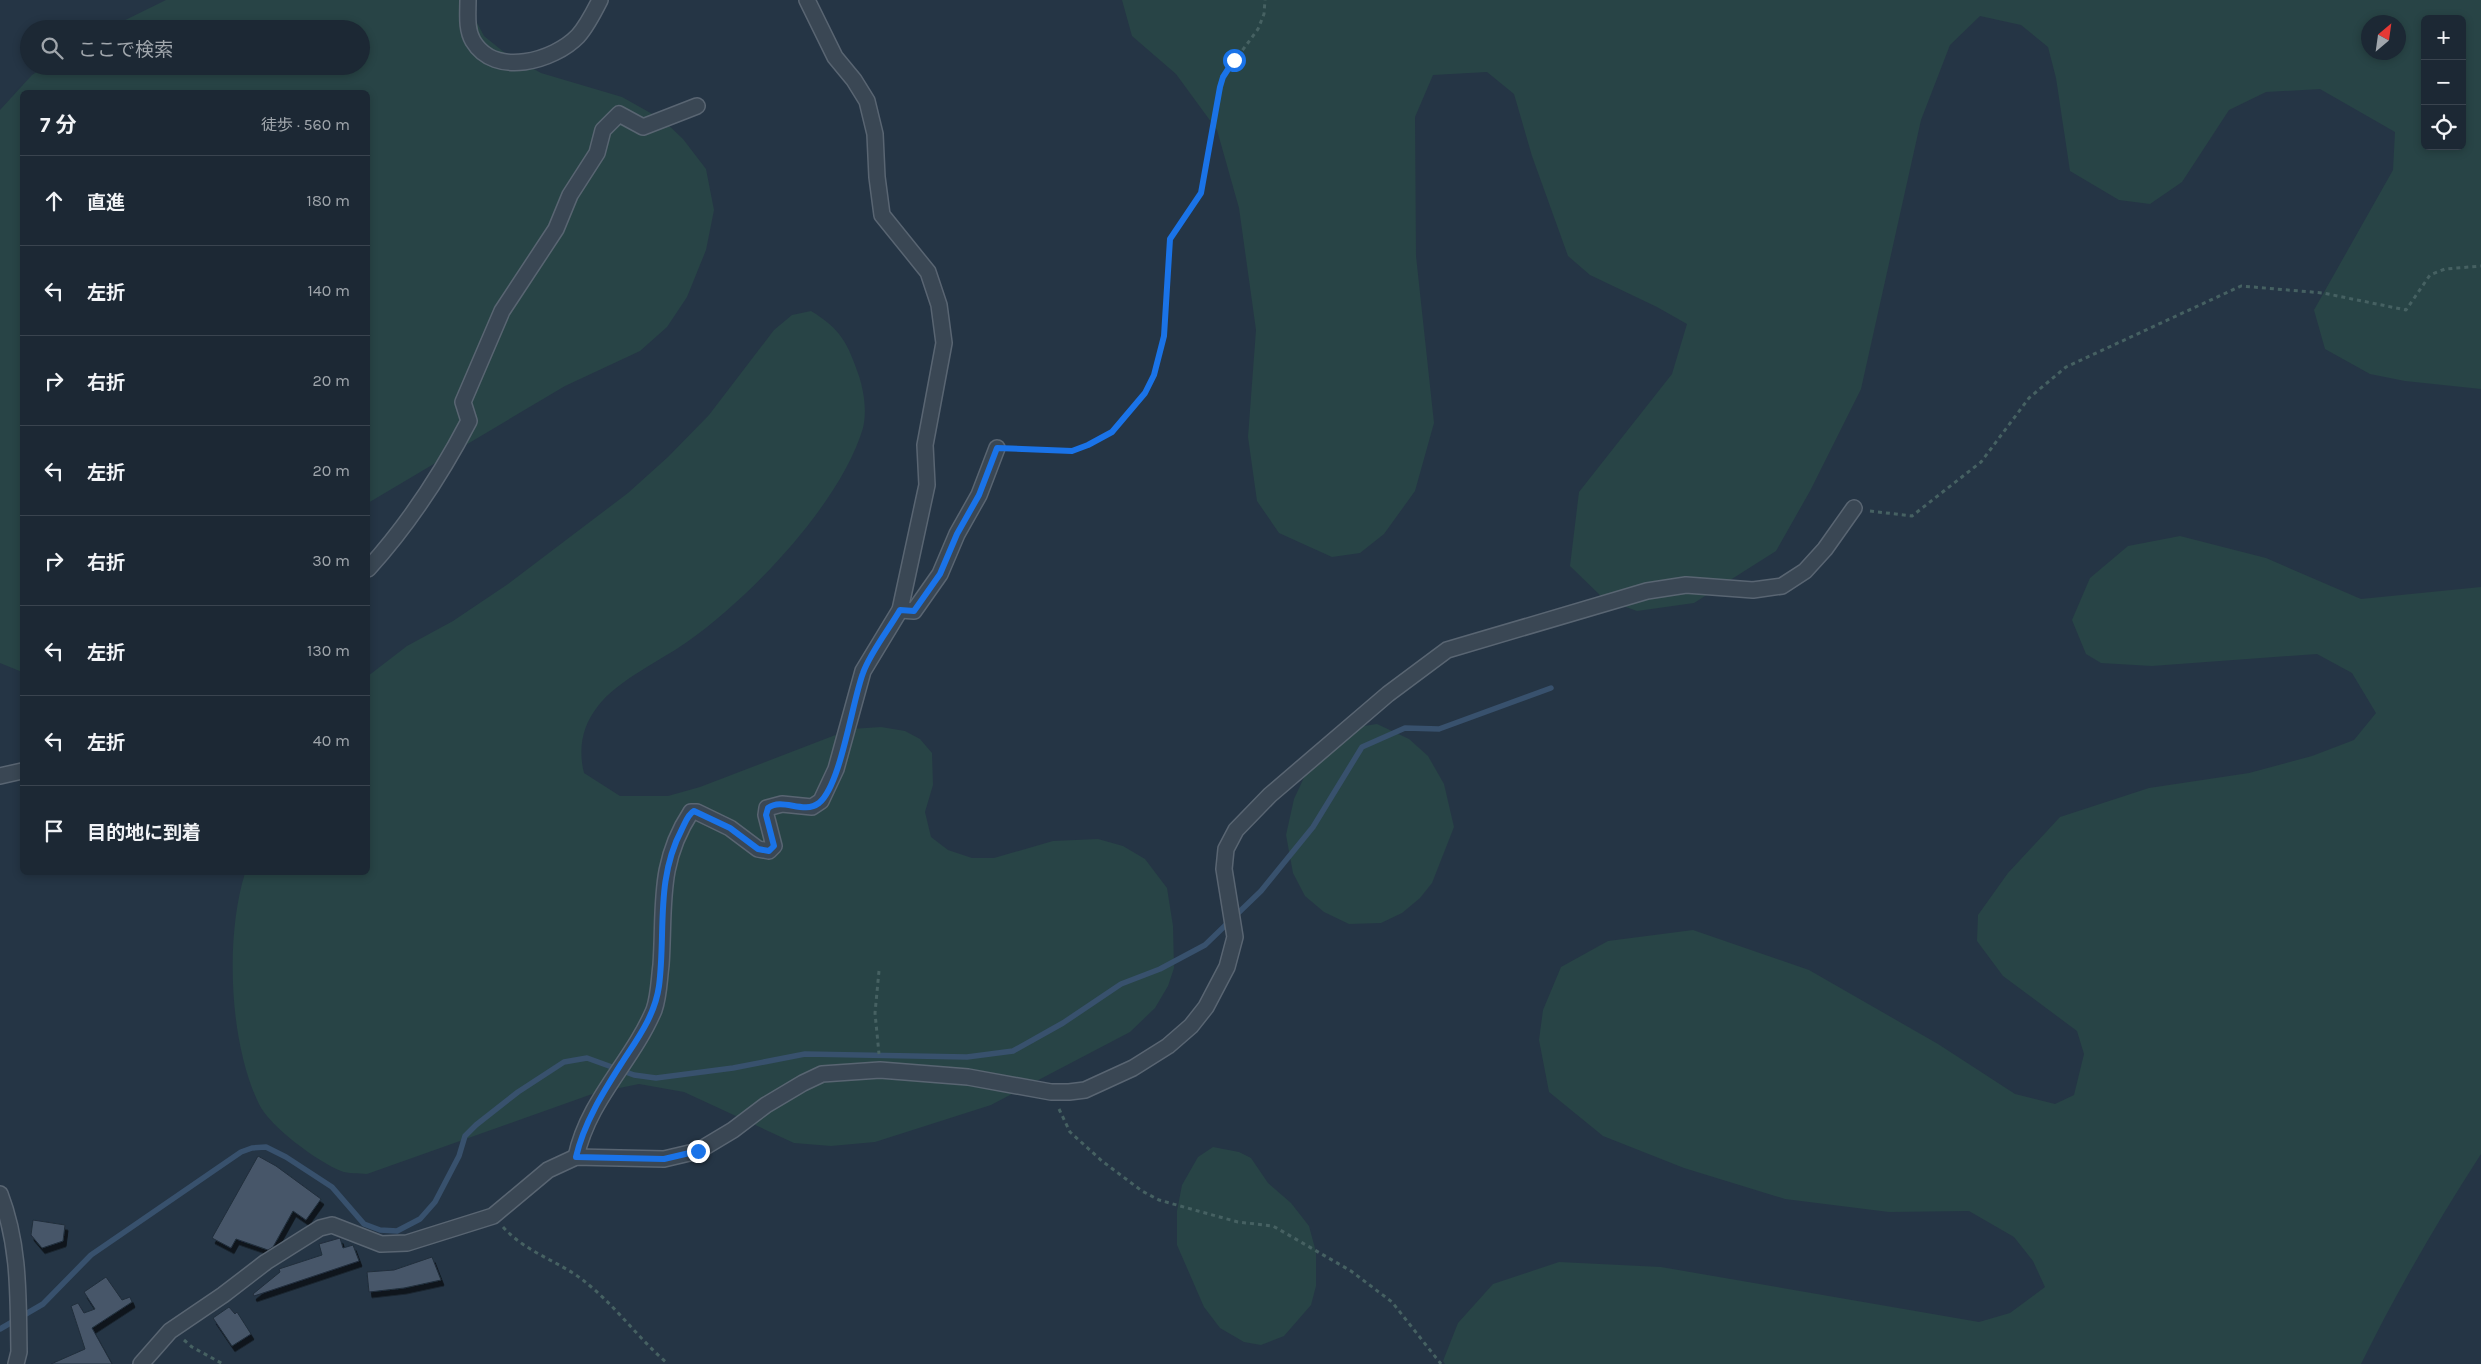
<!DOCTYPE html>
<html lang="ja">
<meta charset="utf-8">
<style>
:root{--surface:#1c2834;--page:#293440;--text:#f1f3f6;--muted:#a0a6ac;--line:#3a444f}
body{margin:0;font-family:Karla,"Noto Sans JP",sans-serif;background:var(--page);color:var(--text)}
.controls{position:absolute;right:15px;top:15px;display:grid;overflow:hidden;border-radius:8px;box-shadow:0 2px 8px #0003}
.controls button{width:45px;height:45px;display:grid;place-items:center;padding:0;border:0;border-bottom:1px solid var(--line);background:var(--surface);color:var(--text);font:25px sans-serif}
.compass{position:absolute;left:2361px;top:15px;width:45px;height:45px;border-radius:50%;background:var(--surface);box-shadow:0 2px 8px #0003;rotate:29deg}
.stop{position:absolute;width:15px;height:15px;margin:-11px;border:4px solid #1a73e8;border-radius:50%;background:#fff}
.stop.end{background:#1a73e8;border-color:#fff;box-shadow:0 1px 5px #0008}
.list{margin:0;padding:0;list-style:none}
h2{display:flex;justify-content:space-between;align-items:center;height:65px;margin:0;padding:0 20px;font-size:21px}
h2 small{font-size:16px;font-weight:400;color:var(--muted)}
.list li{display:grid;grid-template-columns:32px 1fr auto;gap:15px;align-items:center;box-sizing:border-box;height:90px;padding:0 20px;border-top:1px solid var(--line)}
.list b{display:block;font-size:19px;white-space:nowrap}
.list em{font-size:16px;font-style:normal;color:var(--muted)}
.icon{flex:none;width:28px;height:28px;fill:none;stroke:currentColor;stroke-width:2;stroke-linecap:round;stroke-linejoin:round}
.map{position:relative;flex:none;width:2481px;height:1364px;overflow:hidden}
.search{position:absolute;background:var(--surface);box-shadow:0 2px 8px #0003;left:20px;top:20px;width:350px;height:55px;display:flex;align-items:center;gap:12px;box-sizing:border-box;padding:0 18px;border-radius:28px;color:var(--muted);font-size:19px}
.panel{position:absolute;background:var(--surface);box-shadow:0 2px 8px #0003;left:20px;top:90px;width:350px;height:785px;border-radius:8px}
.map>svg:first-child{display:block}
.green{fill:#284446;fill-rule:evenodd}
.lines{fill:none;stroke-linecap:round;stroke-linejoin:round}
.stream{stroke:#38516d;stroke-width:5.5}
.building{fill:#475769;stroke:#212e3c;filter:url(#shadow)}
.minor-casing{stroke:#596572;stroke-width:18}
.path{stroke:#466162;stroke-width:3;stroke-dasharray:4 4;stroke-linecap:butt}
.minor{stroke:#3a4754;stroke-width:15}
.route{stroke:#1a73e8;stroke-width:6}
</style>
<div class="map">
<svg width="2481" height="1364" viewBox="0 0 2481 1364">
<defs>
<filter id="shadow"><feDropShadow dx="3" dy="5.5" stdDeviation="0" flood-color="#0009"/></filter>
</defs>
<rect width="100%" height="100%" fill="#253545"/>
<g class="green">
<path d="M 166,0 L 465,0 L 484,36 L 505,53 L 541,73 L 622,97 L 663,120 L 683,139 L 706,169 L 714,210 L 706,250 L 687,297 L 667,327 L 640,351 L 565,386 L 368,503 L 368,92 L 22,92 L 22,672 L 0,663 L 0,110 L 32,75 L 46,66 L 361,66 L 361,29 L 107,29 Z"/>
<path d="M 1122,0 L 2481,0 L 2481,389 L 2405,381 L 2370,374 L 2325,349 L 2314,310 L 2393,170 L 2395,132 L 2320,89 L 2266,92 L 2229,110 L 2182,182 L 2150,204 L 2119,200 L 2070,171 L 2056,78 L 2048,47 L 2021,25 L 1980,16 L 1950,45 L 1921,120 L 1861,389 L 1810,491 L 1776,551 L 1694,603 L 1637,611 L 1604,599 L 1570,566 L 1579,492 L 1672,374 L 1687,324 L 1657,307 L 1590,275 L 1568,256 L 1532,156 L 1514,94 L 1487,72 L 1433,75 L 1415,117 L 1416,256 L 1434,423 L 1415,491 L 1384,534 L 1360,553 L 1332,557 L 1279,533 L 1257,501 L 1248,437 L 1256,330 L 1239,208 L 1217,130 L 1176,74 L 1132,36 ZM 2425,19 L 2462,19 L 2462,146 L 2425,146 ZM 2368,22 L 2398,22 L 2398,52 L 2368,52 Z"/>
<path d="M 811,311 C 841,329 848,344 859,376 C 864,392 867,411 863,428 C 841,503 750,598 687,642 C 660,661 618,680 598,706 C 582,726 578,749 584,773 L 620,796 L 668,796 L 700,787 L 851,729 L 881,727 L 905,731 L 920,739 L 932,753 L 933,785 L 925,812 L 931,837 L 948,850 L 972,858 L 994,858 L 1053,841 L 1098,839 L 1123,846 L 1145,859 L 1167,888 L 1173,926 L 1174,968 L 1168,986 L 1155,1008 L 1130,1032 L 991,1105 L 875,1142 L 831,1146 L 794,1143 L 684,1092 L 639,1084 L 595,1093 L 367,1174 C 359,1173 348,1174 341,1171 C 318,1162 269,1126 259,1104 C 229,1043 225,937 245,873 L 368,872 L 368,676 L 407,646 L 453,621 L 508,584 L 628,493 L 668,457 L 709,415 L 774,330 L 792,315 Z"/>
<path d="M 2180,536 L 2266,558 L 2361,599 L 2481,587 L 2481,1154 C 2437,1222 2397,1291 2361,1364 L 1445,1364 L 1443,1361 L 1458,1323 L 1493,1284 L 1559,1262 L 1661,1267 L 1979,1322 L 2010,1313 L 2045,1287 L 2033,1261 L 2014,1237 L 1969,1211 L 1889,1212 L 1785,1199 L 1684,1168 L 1603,1136 L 1549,1092 L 1539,1040 L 1543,1010 L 1561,967 L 1608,941 L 1693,930 L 1809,970 L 1938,1044 L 2015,1094 L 2055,1104 L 2074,1095 L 2084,1054 L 2077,1031 L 2003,976 L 1977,941 L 1978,915 L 2008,873 L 2060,817 L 2149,788 L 2249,773 L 2312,756 L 2354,740 L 2376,713 L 2352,673 L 2317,654 L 2152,666 L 2101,663 L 2086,654 L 2072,620 L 2090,578 L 2128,546 Z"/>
<path d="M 1377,724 L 1409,739 L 1428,756 L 1444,784 L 1454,827 L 1432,883 L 1420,898 L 1402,913 L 1381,923 L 1349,924 L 1324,912 L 1305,896 L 1293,873 L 1286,835 L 1294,799 L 1308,769 L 1350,728 Z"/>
<path d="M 1213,1147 L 1239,1152 L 1251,1158 L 1268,1183 L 1291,1203 L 1309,1226 L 1316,1252 L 1316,1286 L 1311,1305 L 1284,1336 L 1261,1345 L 1244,1342 L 1220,1328 L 1204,1307 L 1177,1245 L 1177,1211 L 1182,1185 L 1198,1157 Z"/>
</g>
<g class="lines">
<path class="stream" d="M 0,1329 L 43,1304 L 91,1255 L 241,1152 L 252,1148 L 266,1147 L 286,1157 L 332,1187 L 364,1224 L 380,1230 L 397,1231 L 420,1219 L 435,1202 L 459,1156 L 465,1136 L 476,1125 L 518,1092 L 564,1062 L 587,1058 L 634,1075 L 656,1078 L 733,1068 L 805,1054 L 967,1057 L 1013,1051 L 1063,1023 L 1121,984 L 1160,969 L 1205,945 L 1261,891 L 1313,827 L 1362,747 L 1405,728 L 1439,729 L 1551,688"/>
</g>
<g class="building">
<path d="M 258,1156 L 276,1166 L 321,1199 L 306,1220 L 293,1211 L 273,1247 L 268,1250 L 236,1239 L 231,1248 L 212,1238 Z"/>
<path d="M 33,1220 L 65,1225 L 63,1241 L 42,1248 L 31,1235 Z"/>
<path d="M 340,1238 L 343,1248 L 353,1245 L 359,1261 L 254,1296 L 253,1294 L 280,1272 L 279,1269 L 322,1255 L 319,1244 Z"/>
<path d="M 432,1257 L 441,1280 L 404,1288 L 369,1292 L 367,1272 L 394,1270 Z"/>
<path d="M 106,1277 L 122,1300 L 130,1297 L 132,1302 L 92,1328 L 112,1364 L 51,1364 L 85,1349 L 71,1306 L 78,1303 L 84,1313 L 95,1309 L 84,1292 Z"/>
<path d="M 229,1307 L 235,1314 L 237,1312 L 251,1334 L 232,1346 L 213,1318 Z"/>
</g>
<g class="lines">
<defs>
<g id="minor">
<path d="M 468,0 C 468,14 466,29 473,41 C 495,78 554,61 578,36 C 587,26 594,12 600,0"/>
<path d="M 368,569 C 407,526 442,473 469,421 L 463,402 L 502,311 L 556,229 L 570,195 L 597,153 L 603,130 L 619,114 L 643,127 L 697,106"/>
<path d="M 900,610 L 914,611 L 940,574 L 957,534 L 979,495 L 997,448"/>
<path d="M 0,776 L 22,771"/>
<path d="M 576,1157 C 588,1100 632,1062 654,1010 C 659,996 659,980 661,965 C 665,907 657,864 691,812 L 697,812 L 730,828 L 758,849 L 769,851 L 774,846 L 766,815 L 767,808 L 782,804 L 812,807 L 821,801 L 836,769 L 863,671 L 900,610 L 927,485 L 925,445 L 944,343 L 939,305 L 928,272 L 882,215 L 877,177 L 875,134 L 867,101 L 854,80 L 835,57 L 807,0"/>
<path d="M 0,1194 C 20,1246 18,1298 19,1352 L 16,1364"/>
<path d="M 141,1364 L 170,1331 L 223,1295 L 266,1262 L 320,1228 L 332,1225 L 381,1244 L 407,1243 L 493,1216 L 548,1170 L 576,1157 L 664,1159 L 698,1151 L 733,1130 L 766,1105 L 803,1083 L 822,1074 L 880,1070 L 968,1077 L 1051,1092 L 1069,1092 L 1085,1090 L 1133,1068 L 1168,1046 L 1191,1026 L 1206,1007 L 1227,967 L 1235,937 L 1224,869 L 1226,849 L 1236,830 L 1270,795 L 1388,694 L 1447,650 L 1647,591 L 1686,585 L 1753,590 L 1782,586 L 1805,571 L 1825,549 L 1854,508"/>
</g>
</defs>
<use href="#minor" class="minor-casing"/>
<g class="path">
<path d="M 1012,449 L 1072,451 L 1088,445 L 1112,432 L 1145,393 L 1155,375 L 1164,336 L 1170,239 L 1201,193 L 1223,77 L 1258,29 L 1264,14 L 1265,0"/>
<path d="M 1870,511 L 1912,516 L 1981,462 L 2029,398 L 2066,367 L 2241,286 L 2323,293 L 2406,310 L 2430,275 L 2445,269 L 2481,266"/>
<path d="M 879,971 L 875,1013 L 879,1054"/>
<path d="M 1059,1109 L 1070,1132 L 1102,1161 L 1142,1191 L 1159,1200 L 1198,1211 L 1238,1222 L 1273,1226 L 1351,1271 L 1392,1302 L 1441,1364"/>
<path d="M 503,1227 C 527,1254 563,1262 589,1285 C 618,1309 639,1339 668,1364"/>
<path d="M 184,1340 L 192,1347 L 223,1364"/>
</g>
<use href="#minor" class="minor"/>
</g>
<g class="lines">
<path class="route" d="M 698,1151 L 664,1159 L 576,1157 C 584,1122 604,1091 623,1061 C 638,1038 655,1015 659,986 C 666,932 655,880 682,829 C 685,823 688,814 694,811 L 730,828 L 758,849 L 769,851 L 774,846 L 766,815 L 768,808 C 783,797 803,815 819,803 C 841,785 852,702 863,673 C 870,653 889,629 900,610 L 914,611 L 940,574 L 957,534 L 979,495 L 997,448 L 1072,451 L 1088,445 L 1112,432 L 1145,393 L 1154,375 L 1164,336 L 1170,239 L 1201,193 L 1220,87 L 1223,77 L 1234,60"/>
</g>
</svg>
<div class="controls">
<button>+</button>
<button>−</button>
<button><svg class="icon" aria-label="locate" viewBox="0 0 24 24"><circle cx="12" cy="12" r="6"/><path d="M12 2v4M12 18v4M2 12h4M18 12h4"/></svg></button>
</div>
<svg class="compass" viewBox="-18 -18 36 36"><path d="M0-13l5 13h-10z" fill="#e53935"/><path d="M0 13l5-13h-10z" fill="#a0a6ac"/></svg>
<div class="stop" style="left:1234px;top:60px"></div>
<div class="stop end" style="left:698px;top:1151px"></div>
<div class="search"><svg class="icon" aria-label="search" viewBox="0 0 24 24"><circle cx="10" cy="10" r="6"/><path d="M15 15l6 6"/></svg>ここで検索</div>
<section class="panel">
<h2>7 分<small>徒歩 · 560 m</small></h2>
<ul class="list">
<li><svg class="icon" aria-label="ahead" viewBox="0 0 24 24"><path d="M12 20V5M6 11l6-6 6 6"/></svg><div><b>直進</b></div><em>180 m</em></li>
<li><svg class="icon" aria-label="left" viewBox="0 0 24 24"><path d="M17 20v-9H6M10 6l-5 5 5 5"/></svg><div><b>左折</b></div><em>140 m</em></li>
<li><svg class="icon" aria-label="right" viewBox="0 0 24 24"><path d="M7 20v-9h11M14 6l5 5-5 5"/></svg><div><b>右折</b></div><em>20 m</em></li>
<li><svg class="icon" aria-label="left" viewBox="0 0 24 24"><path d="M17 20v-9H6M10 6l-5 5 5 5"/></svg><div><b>左折</b></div><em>20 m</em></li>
<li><svg class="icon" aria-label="right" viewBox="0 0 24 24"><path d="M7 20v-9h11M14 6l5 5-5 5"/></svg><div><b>右折</b></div><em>30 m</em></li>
<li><svg class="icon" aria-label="left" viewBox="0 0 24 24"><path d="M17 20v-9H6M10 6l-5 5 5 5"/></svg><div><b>左折</b></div><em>130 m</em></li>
<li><svg class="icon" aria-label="left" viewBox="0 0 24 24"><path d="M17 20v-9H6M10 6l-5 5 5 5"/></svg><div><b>左折</b></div><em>40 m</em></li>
<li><svg class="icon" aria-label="arrive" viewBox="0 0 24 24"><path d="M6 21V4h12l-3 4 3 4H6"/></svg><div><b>目的地に到着</b></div></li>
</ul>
</section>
</div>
